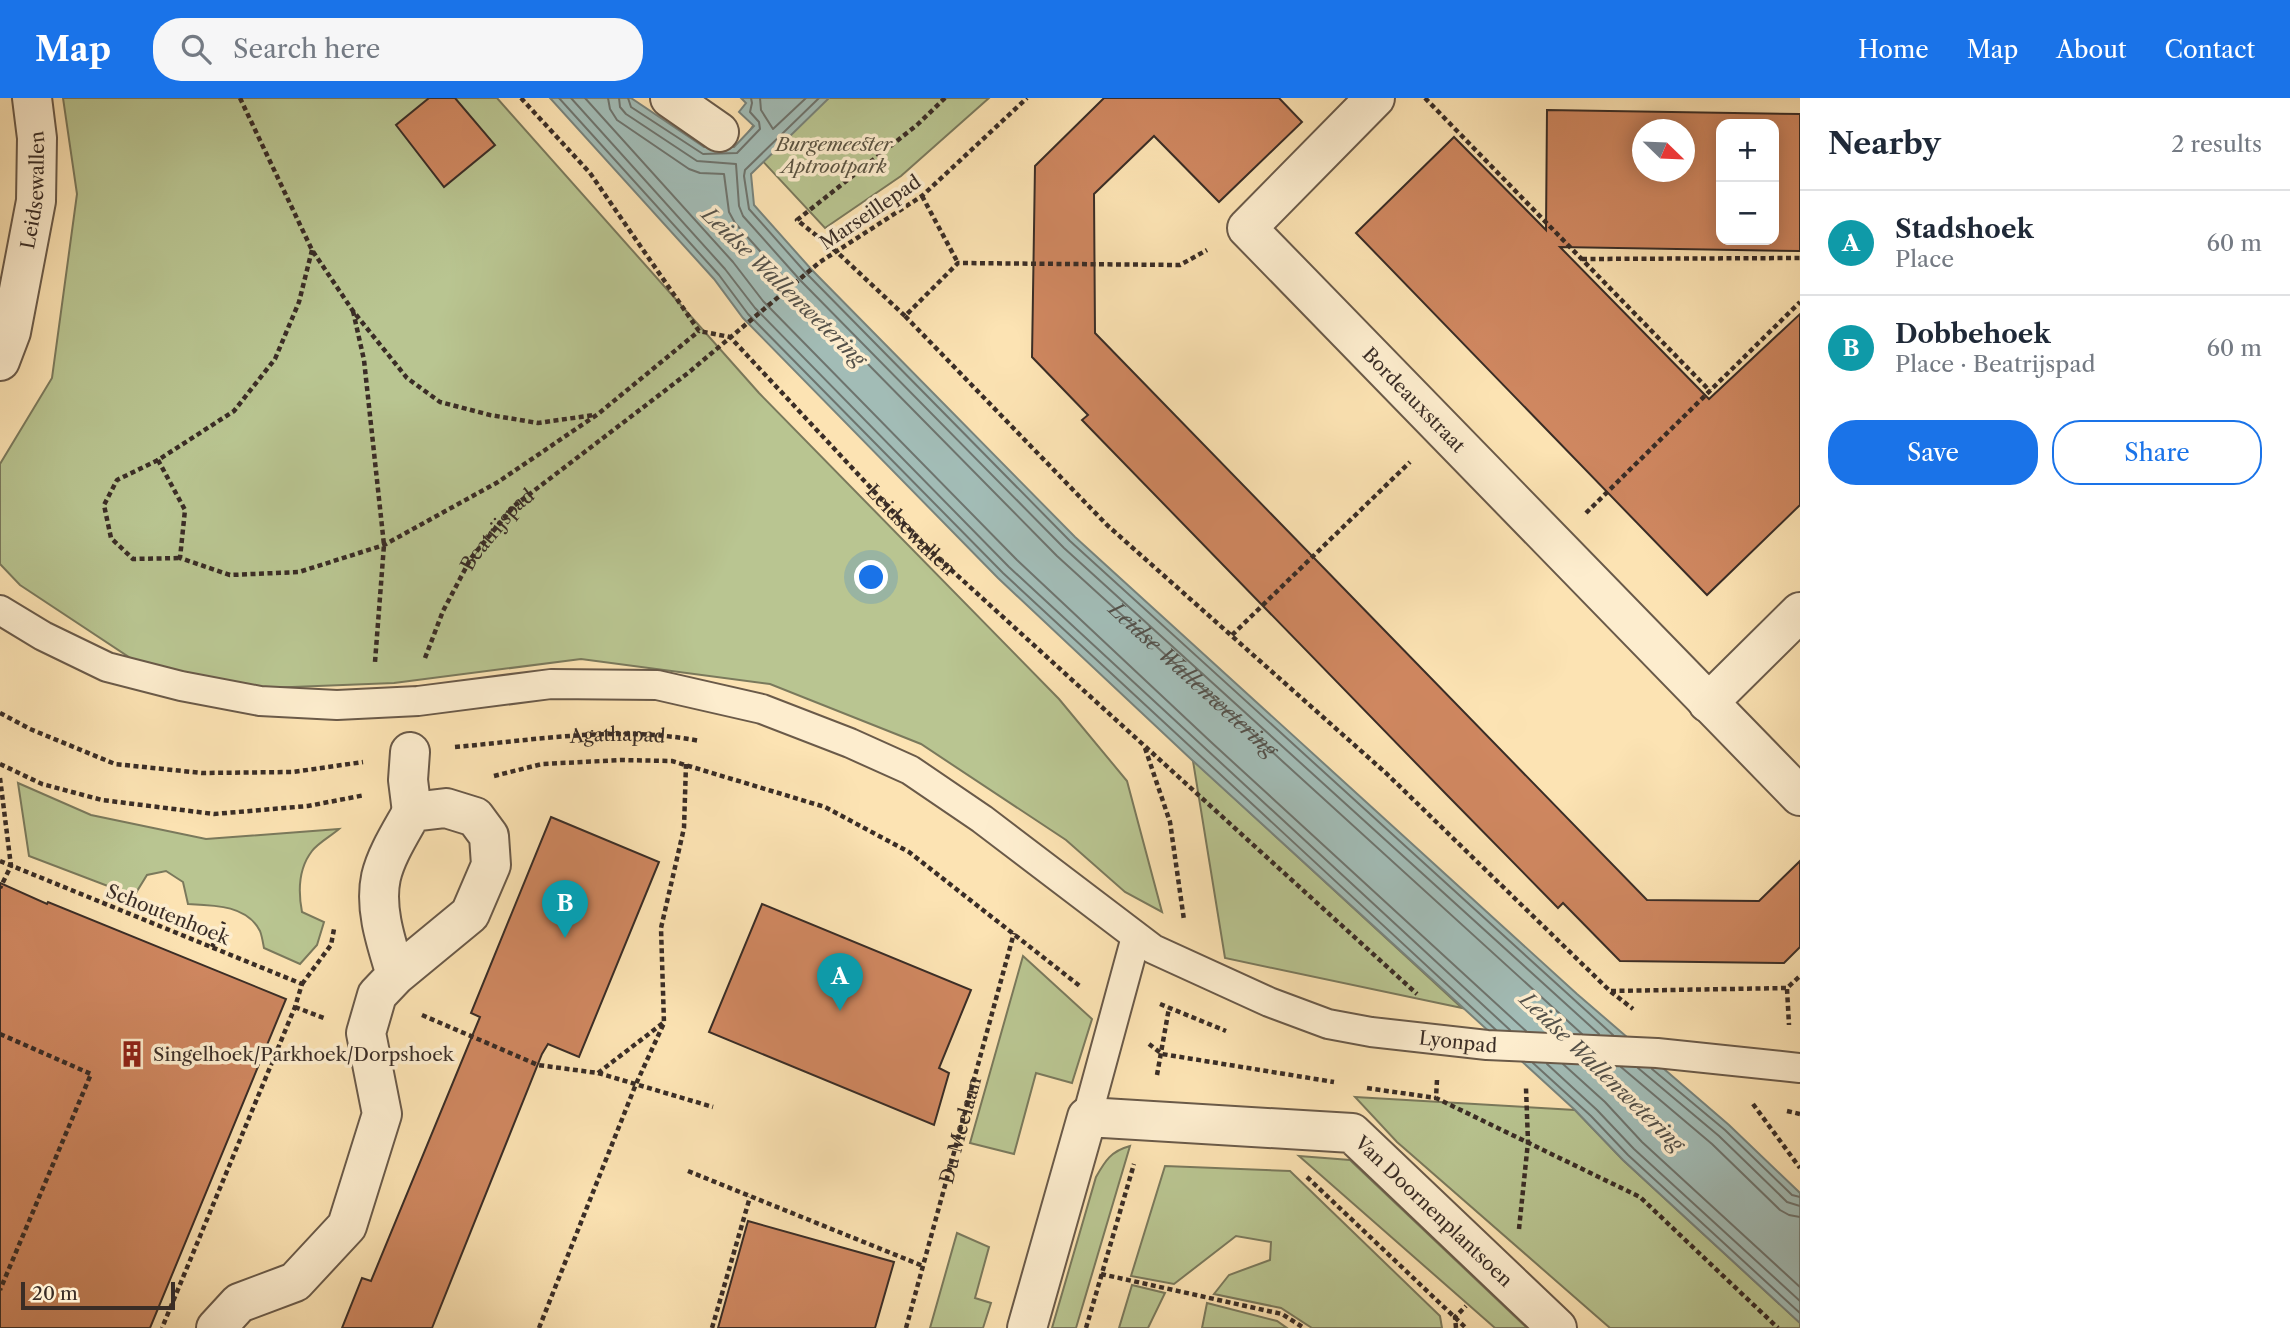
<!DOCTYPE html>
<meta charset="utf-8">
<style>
:root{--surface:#fff;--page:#f6f6f7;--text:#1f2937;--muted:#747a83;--line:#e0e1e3;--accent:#1a73e8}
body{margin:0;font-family:"Libre Caslon Text",serif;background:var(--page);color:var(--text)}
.controls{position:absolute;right:21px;top:21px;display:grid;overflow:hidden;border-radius:14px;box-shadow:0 4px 18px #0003}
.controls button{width:63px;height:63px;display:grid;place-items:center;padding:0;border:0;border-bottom:2px solid var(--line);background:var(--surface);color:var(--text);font:35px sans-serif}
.compass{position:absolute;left:1632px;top:21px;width:63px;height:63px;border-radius:50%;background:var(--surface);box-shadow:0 4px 18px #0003;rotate:113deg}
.scale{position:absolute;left:21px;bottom:18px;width:154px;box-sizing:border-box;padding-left:7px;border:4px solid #3a2d26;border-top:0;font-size:19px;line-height:24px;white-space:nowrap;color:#3a2d26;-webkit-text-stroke:5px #fdedce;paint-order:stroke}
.you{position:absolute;left:872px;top:480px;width:24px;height:24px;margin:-18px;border:5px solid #fff;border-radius:50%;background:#1a73e8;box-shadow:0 0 0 10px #1a73e833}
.badge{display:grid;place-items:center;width:46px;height:46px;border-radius:50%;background:var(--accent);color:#fff;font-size:23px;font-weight:700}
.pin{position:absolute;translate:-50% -58px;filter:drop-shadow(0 2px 4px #0008)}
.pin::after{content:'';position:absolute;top:37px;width:24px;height:21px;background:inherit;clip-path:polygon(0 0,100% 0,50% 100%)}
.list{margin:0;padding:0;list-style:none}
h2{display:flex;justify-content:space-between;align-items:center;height:91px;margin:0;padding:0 28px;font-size:30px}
h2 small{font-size:23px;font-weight:400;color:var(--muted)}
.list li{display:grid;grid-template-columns:46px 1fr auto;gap:21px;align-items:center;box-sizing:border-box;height:105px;padding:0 28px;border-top:2px solid var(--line)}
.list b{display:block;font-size:26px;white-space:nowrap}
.list p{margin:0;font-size:23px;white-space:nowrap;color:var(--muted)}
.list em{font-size:23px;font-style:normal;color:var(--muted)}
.actions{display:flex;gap:14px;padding:21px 28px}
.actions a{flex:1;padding:16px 0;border:2px solid var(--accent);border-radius:28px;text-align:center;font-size:24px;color:var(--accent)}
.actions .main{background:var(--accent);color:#fff}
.icon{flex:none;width:38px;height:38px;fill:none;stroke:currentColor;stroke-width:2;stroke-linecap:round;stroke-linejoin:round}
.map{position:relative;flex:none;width:1800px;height:1230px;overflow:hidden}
header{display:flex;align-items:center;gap:42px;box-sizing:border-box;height:98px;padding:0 35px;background:var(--accent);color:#fff}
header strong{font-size:33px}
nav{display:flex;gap:38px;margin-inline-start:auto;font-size:24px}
.search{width:490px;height:63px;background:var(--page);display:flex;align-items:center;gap:18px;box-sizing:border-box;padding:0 24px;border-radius:28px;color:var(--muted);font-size:26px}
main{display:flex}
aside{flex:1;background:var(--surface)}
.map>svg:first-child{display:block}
.green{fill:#b9c591;stroke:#7a795c;stroke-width:2}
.water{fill:#a2bcb6;stroke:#78837c;stroke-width:2}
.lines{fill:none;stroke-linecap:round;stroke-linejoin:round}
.shore{stroke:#6e746e;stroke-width:2}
.building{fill:#cf8760;stroke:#3a2d26;stroke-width:2;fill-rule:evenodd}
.service-casing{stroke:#6a5a49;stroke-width:32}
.minor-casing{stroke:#6a5a49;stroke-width:42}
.tertiary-casing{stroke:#6a5a49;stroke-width:42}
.path{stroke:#3a2d26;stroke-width:4.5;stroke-dasharray:5 3.5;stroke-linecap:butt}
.service{stroke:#fdedce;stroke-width:28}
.minor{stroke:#fdedce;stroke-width:38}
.tertiary{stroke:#fdedce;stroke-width:38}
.labels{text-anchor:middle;stroke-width:7;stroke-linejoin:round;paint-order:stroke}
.park-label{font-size:19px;font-style:italic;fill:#5a5341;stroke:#fdedce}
.street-label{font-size:19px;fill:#3a2d26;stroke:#fdedce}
.poi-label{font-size:19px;fill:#3a2d26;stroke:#fdedce;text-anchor:start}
.water-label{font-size:21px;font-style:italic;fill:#54514a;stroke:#fdedce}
</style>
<header>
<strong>Map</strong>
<div class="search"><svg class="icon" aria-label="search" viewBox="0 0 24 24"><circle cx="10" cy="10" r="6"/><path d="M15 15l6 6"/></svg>Search here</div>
<nav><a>Home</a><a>Map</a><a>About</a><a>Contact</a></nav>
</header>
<main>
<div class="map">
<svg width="1800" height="1230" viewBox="0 0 1800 1230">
<rect width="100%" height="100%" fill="#fce3b3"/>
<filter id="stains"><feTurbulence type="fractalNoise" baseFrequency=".00286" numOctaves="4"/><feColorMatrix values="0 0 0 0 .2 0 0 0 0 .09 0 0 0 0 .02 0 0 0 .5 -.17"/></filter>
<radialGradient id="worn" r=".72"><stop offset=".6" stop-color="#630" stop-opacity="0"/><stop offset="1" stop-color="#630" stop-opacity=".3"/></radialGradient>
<g class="green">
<path d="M 63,0 L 497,0 L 759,295 L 1059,601 L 1127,683 L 1162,814 L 1125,794 L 1066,742 L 921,646 L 770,586 L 581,561 L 394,585 L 241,591 L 135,563 L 20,487 L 0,466 L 0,366 L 52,280 L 77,96 Z"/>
<path d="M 773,0 L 989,0 L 901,78 L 825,130 L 743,42 Z"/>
<path d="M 1193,663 L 1194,663 L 1462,910 L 1225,860 Z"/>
<path d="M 18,685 L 91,717 L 206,741 L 339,731 C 331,738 318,745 312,753 C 298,771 298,793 302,814 L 324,824 L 317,847 L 300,866 L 264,850 C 263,845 262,838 260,833 C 247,807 213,807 188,806 L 183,784 L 166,773 L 147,777 L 134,798 L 29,758 Z"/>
<path d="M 1023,858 L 1092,921 L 1072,985 L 1036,975 L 1014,1056 L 970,1045 Z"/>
<path d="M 1355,999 L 1575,1012 L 1623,1062 L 1800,1225 L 1800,1230 L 1610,1230 L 1397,1044 Z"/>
<path d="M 1130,1048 L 1076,1230 L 1052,1230 L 1096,1079 C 1105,1063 1111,1053 1130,1048 Z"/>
<path d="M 1299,1058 L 1350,1062 L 1527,1230 L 1495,1230 Z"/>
<path d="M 1165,1068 L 1290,1073 L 1440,1218 L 1442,1230 L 1312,1230 L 1281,1210 L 1214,1196 L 1229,1177 L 1270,1162 L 1271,1144 L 1236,1138 L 1174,1186 L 1131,1178 Z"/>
<path d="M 957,1135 L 989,1149 L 975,1200 L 991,1205 L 983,1230 L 930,1230 Z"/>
<path d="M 1132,1187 L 1165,1195 L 1148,1230 L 1119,1230 Z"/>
<path d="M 1207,1205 L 1277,1223 L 1287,1230 L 1202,1230 Z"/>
</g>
<path class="water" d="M 550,0 L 631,0 L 704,49 L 734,49 L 754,28 L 739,14 L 746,5 L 741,0 L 829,0 L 751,76 L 754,107 L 811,171 L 1075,439 L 1577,896 L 1729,1027 L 1800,1095 L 1800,1225 L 1623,1062 L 1575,1012 L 1193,663 L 998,480 L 743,220 L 714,181 Z"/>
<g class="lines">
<g class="shore">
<path d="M 559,0 L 719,177 L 748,216 L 1003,475 L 1496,932"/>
<path d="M 571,0 L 725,171 L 755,210 L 1009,469 L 1510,932"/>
<path d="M 585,0 L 733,164 L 763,203 L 1017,462 L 1211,644 L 1526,933"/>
<path id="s1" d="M 608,0 L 610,11 L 617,22 L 689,71 L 700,75 L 724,76 L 729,114 L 735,125 L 792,189 L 1057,458 L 1582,936"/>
<path d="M 619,0 L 620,9 L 626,16 L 697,63 L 736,66 L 739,108 L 743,118 L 800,182 L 1064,450 L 1599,936"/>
<path d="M 628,0 L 631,9 L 703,56 L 737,55 L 760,31 L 759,24 L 750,14 L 752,5 L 751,0"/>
<path d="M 760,0 L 761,12 L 773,31 L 806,0"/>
<path d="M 819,0 L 745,72 L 744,78 L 749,111 L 806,175 L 1070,443 L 1613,937"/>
<path d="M 1533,965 L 1591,1018 L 1628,1057 L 1800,1215"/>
<path d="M 1547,966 L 1597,1012 L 1634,1051 L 1800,1203"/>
<path d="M 1563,966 L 1605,1004 L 1642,1044 L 1800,1189"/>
<path d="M 1621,969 L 1712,1046 L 1780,1112 L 1789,1117 L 1800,1119"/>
<path d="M 1638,970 L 1719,1038 L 1787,1104 L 1800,1108"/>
<path d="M 1652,971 L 1725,1032 L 1792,1097 L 1800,1099"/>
</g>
</g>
<g class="building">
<path d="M 429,0 L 455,0 L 495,47 L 444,89 L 396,27 Z"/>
<path d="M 1104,0 L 1279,0 L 1302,24 L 1219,104 L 1154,38 L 1094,96 L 1095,235 L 1647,802 L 1759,803 L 1800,763 L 1800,849 L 1784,865 L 1620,863 L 1563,805 L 1558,810 L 1446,696 L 1082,322 L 1088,317 L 1032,259 L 1035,68 Z"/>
<path d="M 1547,12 L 1800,16 L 1800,153 L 1560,149 L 1709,301 L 1800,216 L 1800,407 L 1707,497 L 1356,135 L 1454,39 L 1546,132 ZM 1721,26 L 1774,26 L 1774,142 L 1721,142 ZM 1642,32 L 1684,32 L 1684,74 L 1642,74 Z"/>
<path d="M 551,719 L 659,764 L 579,959 L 548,946 L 542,956 L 432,1230 L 342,1230 L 362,1180 L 371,1183 L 480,919 L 471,915 Z"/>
<path d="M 0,785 L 47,806 L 48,804 L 286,901 L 150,1230 L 0,1230 Z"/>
<path d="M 762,806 L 971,892 L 939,970 L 949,975 L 934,1027 L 709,934 Z"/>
<path d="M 748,1123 L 894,1164 L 875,1230 L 718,1230 Z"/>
</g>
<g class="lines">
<defs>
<g id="service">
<path id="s6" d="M 0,512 L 43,538 L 107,569 L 181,588 L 260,603 L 337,607 L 418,603 L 551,586 L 657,587 L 762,611 L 850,645 L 910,672 L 982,721 L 1153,851 L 1269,904 L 1328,926 L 1371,934 L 1487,947 L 1657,955 L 1800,970"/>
<path d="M 1087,1019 L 1136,839"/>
</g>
<g id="minor">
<path d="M 670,0 L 719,34"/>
<path id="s7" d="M 1375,0 L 1247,130 L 1800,698"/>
<path d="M 1708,605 L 1800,514"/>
<path d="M 410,654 L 408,682 L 412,714"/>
<path d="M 216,1230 L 239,1205 L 295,1184 L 347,1128 L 382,1016 L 366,935 L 377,897 L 396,877 L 470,816 L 491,767 L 489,738 L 475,719 L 446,710 L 412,714 C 401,734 386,757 381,779 C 374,811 387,847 396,877"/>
<path id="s8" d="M 1027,1230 L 1087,1019 L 1352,1035 L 1557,1230"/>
</g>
<g id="tertiary">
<path id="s9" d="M 0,263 L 11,234 L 36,103 L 37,40 L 32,0"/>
</g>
</defs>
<use href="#service" class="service-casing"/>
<use href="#minor" class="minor-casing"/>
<use href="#tertiary" class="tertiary-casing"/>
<g class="path">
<path d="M 240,0 L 312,152 L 353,213 L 407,280 L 440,304 L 490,317 L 538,325 L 594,317"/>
<path id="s2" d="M 521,0 L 590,75 L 699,233 L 730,239 L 925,448 L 1417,896"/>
<path d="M 945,0 L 917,27 L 797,122 L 837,154 L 905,218 L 958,165 L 1180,167 L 1207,152"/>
<path d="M 1425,0 L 1710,293"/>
<path d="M 922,98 L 958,165"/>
<path d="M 312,152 L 299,204 L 275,261 L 234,313 L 158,362 L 185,412 L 180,460 L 230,477 L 299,474 L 384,447 L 498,384 L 598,316 L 699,233"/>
<path d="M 1582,161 L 1800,160"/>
<path d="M 353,213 L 364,262 L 384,447 L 375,564"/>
<path d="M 905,218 L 1107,427 L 1387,676 L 1610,893 L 1633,911"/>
<path d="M 158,362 L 117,382 L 104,407 L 111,440 L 133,461 L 180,460"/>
<path d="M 1586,415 L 1800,204"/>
<path d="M 1232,537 L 1410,364"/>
<path id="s3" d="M 425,560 L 443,513 L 471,460 L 514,408 L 688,275 L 820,164 L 922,98 L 1027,0"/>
<path d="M 0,615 L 30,631 L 115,666 L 202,675 L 293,674 L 363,664"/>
<path id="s4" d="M 455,649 C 537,642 618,627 700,643"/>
<path d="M 1145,650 L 1170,724 L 1184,822"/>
<path d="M 0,666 L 42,686 L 102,702 L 214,716 L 308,708 L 365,697"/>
<path d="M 494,678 L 542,666 L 622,662 L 672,663 L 825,709 L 909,754 L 1081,889"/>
<path d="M 0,680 L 11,768 L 0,790"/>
<path d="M 0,763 L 302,886 L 295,909 L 162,1230"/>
<path d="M 212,849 L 224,824"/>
<path d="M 302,886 L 331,847 L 334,831"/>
<path d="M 1787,891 L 1789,927"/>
<path d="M 1611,893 L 1787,890 L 1800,878"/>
<path d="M 1160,906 L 1226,933"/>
<path d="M 295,909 L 324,920"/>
<path d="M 422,917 L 538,967 L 598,975 L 713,1009"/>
<path d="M 0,936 L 91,976 L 0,1192"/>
<path d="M 1149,946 L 1162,956 L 1334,984"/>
<path d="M 598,975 L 663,925"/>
<path d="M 1157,977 L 1169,910"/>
<path d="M 1437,982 L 1436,1000 L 1640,1099 L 1778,1230"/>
<path d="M 1367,990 L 1436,1000"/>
<path d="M 1753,1006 L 1800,1070"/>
<path d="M 1787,1013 L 1800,1016"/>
<path d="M 688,1073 L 923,1168"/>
<path d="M 1307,1079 L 1466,1230"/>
<path d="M 1519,1131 L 1528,1044 L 1526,990"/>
<path d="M 1101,1176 L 1282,1216 L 1304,1230"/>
<path d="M 539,1230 L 636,986 L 664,925 L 661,830 L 684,730 L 686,666"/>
<path d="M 712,1230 L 750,1099"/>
<path id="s5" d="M 906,1230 L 1014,835"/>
<path d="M 1086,1230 L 1134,1066"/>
<path d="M 1456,1230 L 1455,1219 L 1466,1208"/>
</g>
<use href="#service" class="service"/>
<use href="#minor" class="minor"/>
<use href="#tertiary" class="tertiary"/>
</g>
<defs>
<symbol id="building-bare" viewBox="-9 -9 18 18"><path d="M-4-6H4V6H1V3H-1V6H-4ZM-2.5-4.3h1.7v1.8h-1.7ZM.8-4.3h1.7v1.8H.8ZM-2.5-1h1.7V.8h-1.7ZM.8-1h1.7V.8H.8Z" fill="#8f2418" stroke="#fdedce" stroke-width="2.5" paint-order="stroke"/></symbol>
</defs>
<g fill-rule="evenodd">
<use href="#building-bare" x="113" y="937" width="38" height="38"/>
</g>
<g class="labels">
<g class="park-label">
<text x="834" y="53">Burgemeester<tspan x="834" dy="22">Aptrootpark</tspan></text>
</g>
<g class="street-label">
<text dy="7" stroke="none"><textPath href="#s9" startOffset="175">Leidsewallen</textPath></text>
<text transform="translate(870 114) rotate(-34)" y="7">Marseillepad</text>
<text dy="7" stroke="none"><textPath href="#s7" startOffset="422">Bordeauxstraat</textPath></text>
<text dy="7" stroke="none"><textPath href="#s2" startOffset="590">Leidsewallen</textPath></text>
<text dy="7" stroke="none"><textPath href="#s3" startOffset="149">Beatrijspad</textPath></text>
<text dy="7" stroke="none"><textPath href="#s4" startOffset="163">Agathapad</textPath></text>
<text transform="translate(168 816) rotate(22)" y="7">Schoutenhoek</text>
<text dy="7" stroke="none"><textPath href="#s6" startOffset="1568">Lyonpad</textPath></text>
<text dy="7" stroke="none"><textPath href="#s5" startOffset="205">Du Meelaan</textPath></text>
<text dy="7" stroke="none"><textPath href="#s8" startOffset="598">Van Doornenplantsoen</textPath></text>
</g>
<g class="poi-label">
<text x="153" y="963">Singelhoek/Parkhoek/Dorpshoek</text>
</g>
<g class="water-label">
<text transform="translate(784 189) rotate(44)" y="7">Leidse Wallenwetering</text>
<text dy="7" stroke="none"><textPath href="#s1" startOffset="845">Leidse Wallenwetering</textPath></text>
<text transform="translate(1602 974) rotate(44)" y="7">Leidse Wallenwetering</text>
</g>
</g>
<rect width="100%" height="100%" filter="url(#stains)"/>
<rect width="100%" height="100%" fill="url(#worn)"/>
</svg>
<div class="controls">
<button>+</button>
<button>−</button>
</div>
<svg class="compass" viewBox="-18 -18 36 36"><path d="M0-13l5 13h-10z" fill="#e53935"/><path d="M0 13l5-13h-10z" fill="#747a83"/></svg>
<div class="scale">20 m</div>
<div class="you"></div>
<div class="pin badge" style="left:840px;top:913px;background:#0f9aa8">A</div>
<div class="pin badge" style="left:565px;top:840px;background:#0f9aa8">B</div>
</div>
<aside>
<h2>Nearby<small>2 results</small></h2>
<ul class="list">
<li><span class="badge" style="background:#0f9aa8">A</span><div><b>Stadshoek</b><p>Place</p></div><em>60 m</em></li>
<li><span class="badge" style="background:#0f9aa8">B</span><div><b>Dobbehoek</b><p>Place · Beatrijspad</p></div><em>60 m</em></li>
</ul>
<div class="actions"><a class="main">Save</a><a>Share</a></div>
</aside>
</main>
